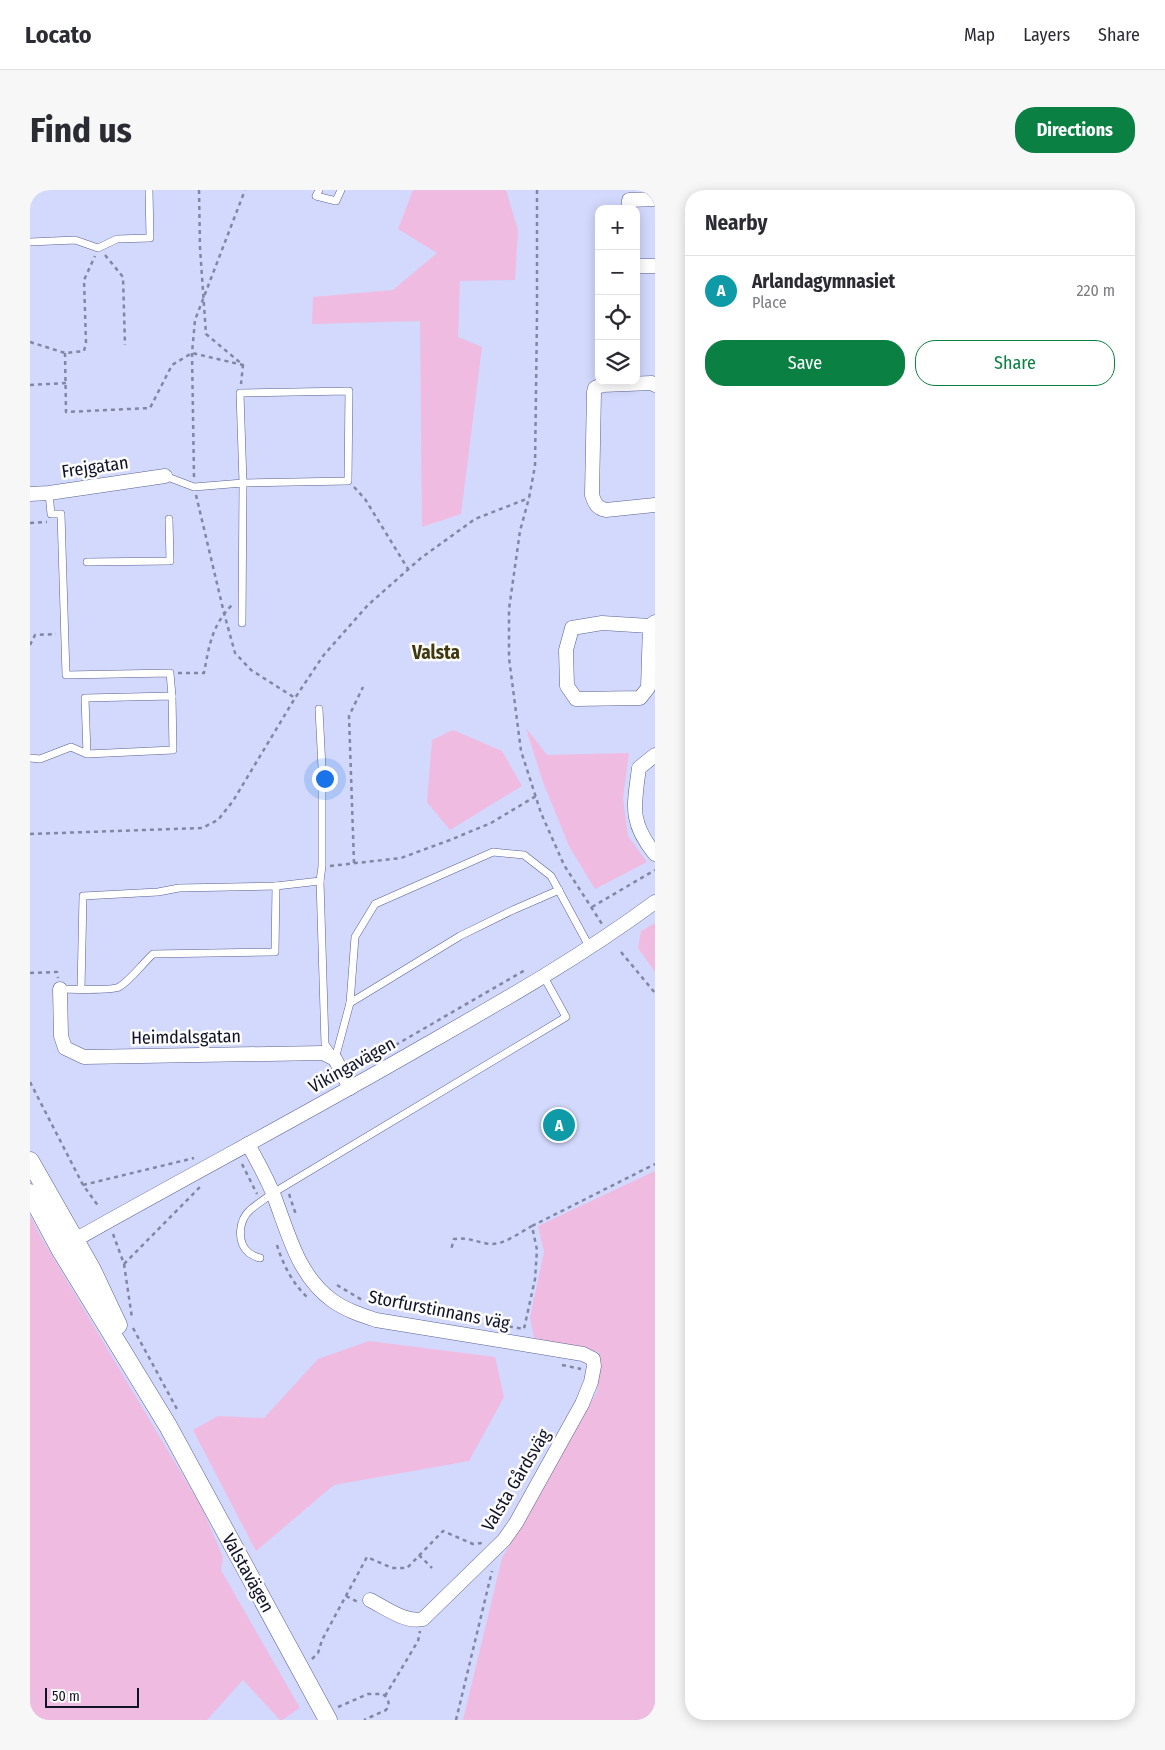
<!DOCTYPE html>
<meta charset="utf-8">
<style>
:root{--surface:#fff;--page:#f7f7f7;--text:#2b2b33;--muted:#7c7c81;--line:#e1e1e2;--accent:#0b8043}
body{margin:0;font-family:"Fira Sans Condensed",sans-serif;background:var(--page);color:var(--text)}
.controls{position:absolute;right:15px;top:15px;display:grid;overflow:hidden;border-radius:10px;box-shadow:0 2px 12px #0003}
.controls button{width:45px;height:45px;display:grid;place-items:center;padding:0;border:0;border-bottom:1px solid var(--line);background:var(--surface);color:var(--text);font:25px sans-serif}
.scale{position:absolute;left:15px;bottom:12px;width:94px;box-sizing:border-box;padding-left:5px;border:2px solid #101227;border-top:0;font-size:14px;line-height:18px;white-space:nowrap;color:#101227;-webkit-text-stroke:4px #fcfcfc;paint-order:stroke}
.you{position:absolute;left:294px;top:588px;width:18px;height:18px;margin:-12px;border:4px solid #fff;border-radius:50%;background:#1a73e8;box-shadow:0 0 0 8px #1a73e833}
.badge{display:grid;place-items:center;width:32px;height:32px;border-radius:50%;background:var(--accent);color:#fff;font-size:16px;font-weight:700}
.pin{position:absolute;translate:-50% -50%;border:2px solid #fff;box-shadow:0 1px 5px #0006}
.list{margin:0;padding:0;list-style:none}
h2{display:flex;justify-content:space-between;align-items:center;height:65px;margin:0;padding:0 20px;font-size:21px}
h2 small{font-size:16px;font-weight:400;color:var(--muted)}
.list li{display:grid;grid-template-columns:32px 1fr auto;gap:15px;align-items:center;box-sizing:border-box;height:70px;padding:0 20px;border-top:1px solid var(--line)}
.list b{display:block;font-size:19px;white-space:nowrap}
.list p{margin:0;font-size:16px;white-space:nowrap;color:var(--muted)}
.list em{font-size:16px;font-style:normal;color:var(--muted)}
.actions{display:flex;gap:10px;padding:15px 20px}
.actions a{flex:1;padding:11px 0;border:1px solid var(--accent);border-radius:20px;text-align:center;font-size:18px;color:var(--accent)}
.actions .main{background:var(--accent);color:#fff}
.icon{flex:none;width:28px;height:28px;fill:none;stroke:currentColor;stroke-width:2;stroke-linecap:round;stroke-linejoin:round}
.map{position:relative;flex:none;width:625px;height:1530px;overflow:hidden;border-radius:20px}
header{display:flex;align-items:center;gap:30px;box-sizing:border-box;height:70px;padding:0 25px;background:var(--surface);border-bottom:1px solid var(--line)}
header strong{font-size:24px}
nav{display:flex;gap:28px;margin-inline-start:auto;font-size:18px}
.intro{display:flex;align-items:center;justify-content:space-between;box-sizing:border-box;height:120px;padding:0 30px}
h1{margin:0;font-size:35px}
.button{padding:12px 22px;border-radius:20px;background:var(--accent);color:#fff;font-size:18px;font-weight:700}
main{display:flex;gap:30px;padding:0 30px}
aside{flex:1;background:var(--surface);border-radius:20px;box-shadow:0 2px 12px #0003}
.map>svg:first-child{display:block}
.green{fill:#f0bbe0}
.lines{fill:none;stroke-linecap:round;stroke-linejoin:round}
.service-casing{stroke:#596094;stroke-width:8}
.minor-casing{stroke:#596094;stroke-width:15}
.tertiary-casing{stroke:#596094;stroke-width:19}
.path{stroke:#8186a3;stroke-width:2.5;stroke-dasharray:4 4;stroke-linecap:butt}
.service{stroke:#fff;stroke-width:7}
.minor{stroke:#fff;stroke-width:14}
.tertiary{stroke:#fff;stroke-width:18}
.labels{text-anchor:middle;stroke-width:5;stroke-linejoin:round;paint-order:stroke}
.street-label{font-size:18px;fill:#101227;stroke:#fcfcfc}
.neighbourhood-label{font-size:19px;font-weight:bold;fill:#41380e;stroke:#fcfcfc}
</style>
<header>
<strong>Locato</strong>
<nav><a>Map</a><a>Layers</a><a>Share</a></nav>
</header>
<div class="intro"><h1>Find us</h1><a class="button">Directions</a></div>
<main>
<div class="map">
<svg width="625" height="1530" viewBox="0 0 625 1530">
<rect width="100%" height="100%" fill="#d2d9fc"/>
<g class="green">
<path d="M 383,0 L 476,0 L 488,40 L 485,90 L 430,91 L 428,147 L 452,157 L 431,324 L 392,337 L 390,131 L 282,134 L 283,107 L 363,100 L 407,63 L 368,39 Z"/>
<path d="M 496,538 L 517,565 L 599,563 L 593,608 L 598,646 L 617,672 L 565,699 L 539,656 L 513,592 Z"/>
<path d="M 423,540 L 472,561 L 492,596 L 420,640 L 397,612 L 402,550 Z"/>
<path d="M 625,733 L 625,782 L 608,758 L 611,741 Z"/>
<path d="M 625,981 L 625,1530 L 433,1530 L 472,1368 L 567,1202 L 569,1162 L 504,1148 L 500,1127 L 514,1062 L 508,1036 Z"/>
<path d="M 0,1025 L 11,1047 L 172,1318 L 193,1367 L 191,1380 L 270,1518 L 252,1530 L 250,1530 L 213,1490 L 177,1530 L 0,1530 Z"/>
<path d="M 339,1151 L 465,1167 L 474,1207 L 439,1271 L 304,1295 L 226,1361 L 163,1240 L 188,1226 L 234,1228 L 288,1169 Z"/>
</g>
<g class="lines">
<defs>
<g id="service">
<path d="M 289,0 L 286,6 L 306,11 L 311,0"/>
<path d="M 0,52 L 45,50 L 68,58 L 87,49 L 120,48 L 119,0"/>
<path d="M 135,286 L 164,297 L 213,293 L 318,291 L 319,201 L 210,203 L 213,293 L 212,433"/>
<path d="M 19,303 L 21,324 L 31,324 L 36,485 L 140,483 L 142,506"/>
<path d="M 57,372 L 140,371 L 139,329"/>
<path d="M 289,519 L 292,578 L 292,676 L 290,691 L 295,854 L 302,864"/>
<path d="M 0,568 L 10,569 L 41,557 L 57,564 L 143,560 L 142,506 L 55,508 L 57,564"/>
<path d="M 30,799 C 41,799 82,801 89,797 C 101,790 112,774 123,764 L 245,762 L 246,696 L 290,691"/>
<path d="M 51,799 L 53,706 L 128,702 L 149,698 L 246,696"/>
<path d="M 320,813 L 430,746 L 483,720 L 529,700"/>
<path d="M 305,869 L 320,813 L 325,747 L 345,714 L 463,662 L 494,665 L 521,686 L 560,758"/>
<path d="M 230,1068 C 226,1067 222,1065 219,1063 C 206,1052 209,1030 220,1020 C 227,1014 235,1009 243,1003 L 536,827 L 514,787"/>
</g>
<g id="minor">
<path d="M 599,19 L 599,10 L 625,9"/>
<path d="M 606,76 L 625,76"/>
<path d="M 625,195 L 622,193 L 572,195 L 565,198 L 564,202 L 562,305 C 565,314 567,318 576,320 L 625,315"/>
<path d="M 0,304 L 19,303 L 135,286"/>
<path d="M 620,436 L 618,498 L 610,508 L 546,509 L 537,496 L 536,460 L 542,438 L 572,433 L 620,436 L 625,432"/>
<path d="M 625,565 L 609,578 C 604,616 599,632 625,664"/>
<path d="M 30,799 L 31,846 L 35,858 L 54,867 L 293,863 L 305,869 L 320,898"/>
<path d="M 218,954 C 227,971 237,988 244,1006 C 259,1045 268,1086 303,1111 C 316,1120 331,1125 346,1130 L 553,1164 L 563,1169 L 564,1176 L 561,1192 L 552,1214 L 486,1333 L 474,1350 L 393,1429 C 375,1433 356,1418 340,1410"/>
<path d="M 36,1055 C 156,987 278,923 397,854 C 476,809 552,766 625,712"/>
</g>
<g id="tertiary">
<path d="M 0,971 L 62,1080 L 88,1135"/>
<path d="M 0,1003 L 30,1059 L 138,1236 L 298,1530"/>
</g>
</defs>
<use href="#service" class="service-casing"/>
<use href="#minor" class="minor-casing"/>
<use href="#tertiary" class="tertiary-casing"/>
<g class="path">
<path d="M 169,0 L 170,58 L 176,144 L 213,175 L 211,194"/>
<path d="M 507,0 L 507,126 L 505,276 L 499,308 L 490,341 L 479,419 L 479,468 L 491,561 L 511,623 L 534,675 L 572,734"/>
<path d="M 75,65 L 93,87 L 95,155"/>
<path d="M 0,152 L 35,163 L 54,161 L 56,153 L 54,90 L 65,66"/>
<path d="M 35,163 L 36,222 L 120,218 L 142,175 L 162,163 L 213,175"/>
<path d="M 0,195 L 36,193"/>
<path d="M 164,287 L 162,163 L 165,130 L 215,0"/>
<path d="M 324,297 L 335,309 L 378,379"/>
<path d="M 166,305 L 194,423 L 205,463 L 221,480 L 265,508"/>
<path d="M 0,333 L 17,332"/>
<path d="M 0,455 L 5,445 L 26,444"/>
<path d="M 148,483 L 174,483 C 179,456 182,435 202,415"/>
<path d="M 0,644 L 172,638 L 188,630 L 203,611 L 265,508 L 293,466 L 338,415 L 391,368 L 445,329 L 499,308"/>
<path d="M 324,673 L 319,526 L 333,497"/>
<path d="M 300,676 L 371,668 L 420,650 L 461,633 L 506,606"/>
<path d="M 562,717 L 625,680"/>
<path d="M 591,762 L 625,803"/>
<path d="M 0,783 L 27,782 L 28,788"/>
<path d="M 324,879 L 497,779"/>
<path d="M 0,892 L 53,995 L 69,1017"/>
<path d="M 212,974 L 227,1004"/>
<path d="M 53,995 L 164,968"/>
<path d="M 259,1004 L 266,1025"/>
<path d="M 502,1036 L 625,974"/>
<path d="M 83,1044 L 94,1074 L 102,1128"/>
<path d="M 247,1055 C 253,1075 263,1094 278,1108"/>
<path d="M 94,1074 L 170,997"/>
<path d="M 307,1095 L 332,1110"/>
<path d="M 337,1112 L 494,1139 L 505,1089 L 507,1060 L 502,1036 C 489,1043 474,1055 459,1054 C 447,1052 437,1047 424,1049 L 421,1060"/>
<path d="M 103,1138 L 148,1221"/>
<path d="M 532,1175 L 551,1179"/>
<path d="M 389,1365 L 402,1378"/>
<path d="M 316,1406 L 328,1412"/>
<path d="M 282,1469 L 288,1463 L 292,1450 L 337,1367 L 362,1378 L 377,1378 L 413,1341 L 443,1354 L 453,1353"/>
<path d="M 355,1506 L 388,1451 L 390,1441"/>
<path d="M 308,1517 L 338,1504 L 353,1504 C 358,1508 361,1514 356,1520 L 334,1530"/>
<path d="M 426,1530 L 462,1381"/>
</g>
<use href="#service" class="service"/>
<use href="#minor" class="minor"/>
<use href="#tertiary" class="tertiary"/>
</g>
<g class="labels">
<g class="street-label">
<text transform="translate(65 277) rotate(-8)" y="6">Frejgatan</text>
<text transform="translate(156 847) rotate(-1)" y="6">Heimdalsgatan</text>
<text transform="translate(322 875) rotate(-29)" y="6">Vikingavägen</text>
<text transform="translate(409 1120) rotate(11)" y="6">Storfurstinnans väg</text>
<text transform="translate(486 1290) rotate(-59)" y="6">Valsta Gårdsväg</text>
<text transform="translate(218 1383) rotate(61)" y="6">Valstavägen</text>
</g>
<g class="neighbourhood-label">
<text x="406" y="469">Valsta</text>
</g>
</g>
</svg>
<div class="controls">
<button>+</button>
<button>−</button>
<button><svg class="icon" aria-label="locate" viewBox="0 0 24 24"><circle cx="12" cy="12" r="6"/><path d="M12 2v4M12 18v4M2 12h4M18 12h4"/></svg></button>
<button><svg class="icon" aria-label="layers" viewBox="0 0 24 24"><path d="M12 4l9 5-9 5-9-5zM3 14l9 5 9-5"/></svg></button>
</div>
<div class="scale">50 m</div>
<div class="you"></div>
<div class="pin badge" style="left:529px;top:935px;background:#0f9aa8">A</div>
</div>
<aside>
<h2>Nearby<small></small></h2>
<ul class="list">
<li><span class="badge" style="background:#0f9aa8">A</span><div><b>Arlandagymnasiet</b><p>Place</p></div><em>220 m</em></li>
</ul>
<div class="actions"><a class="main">Save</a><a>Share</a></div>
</aside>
</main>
